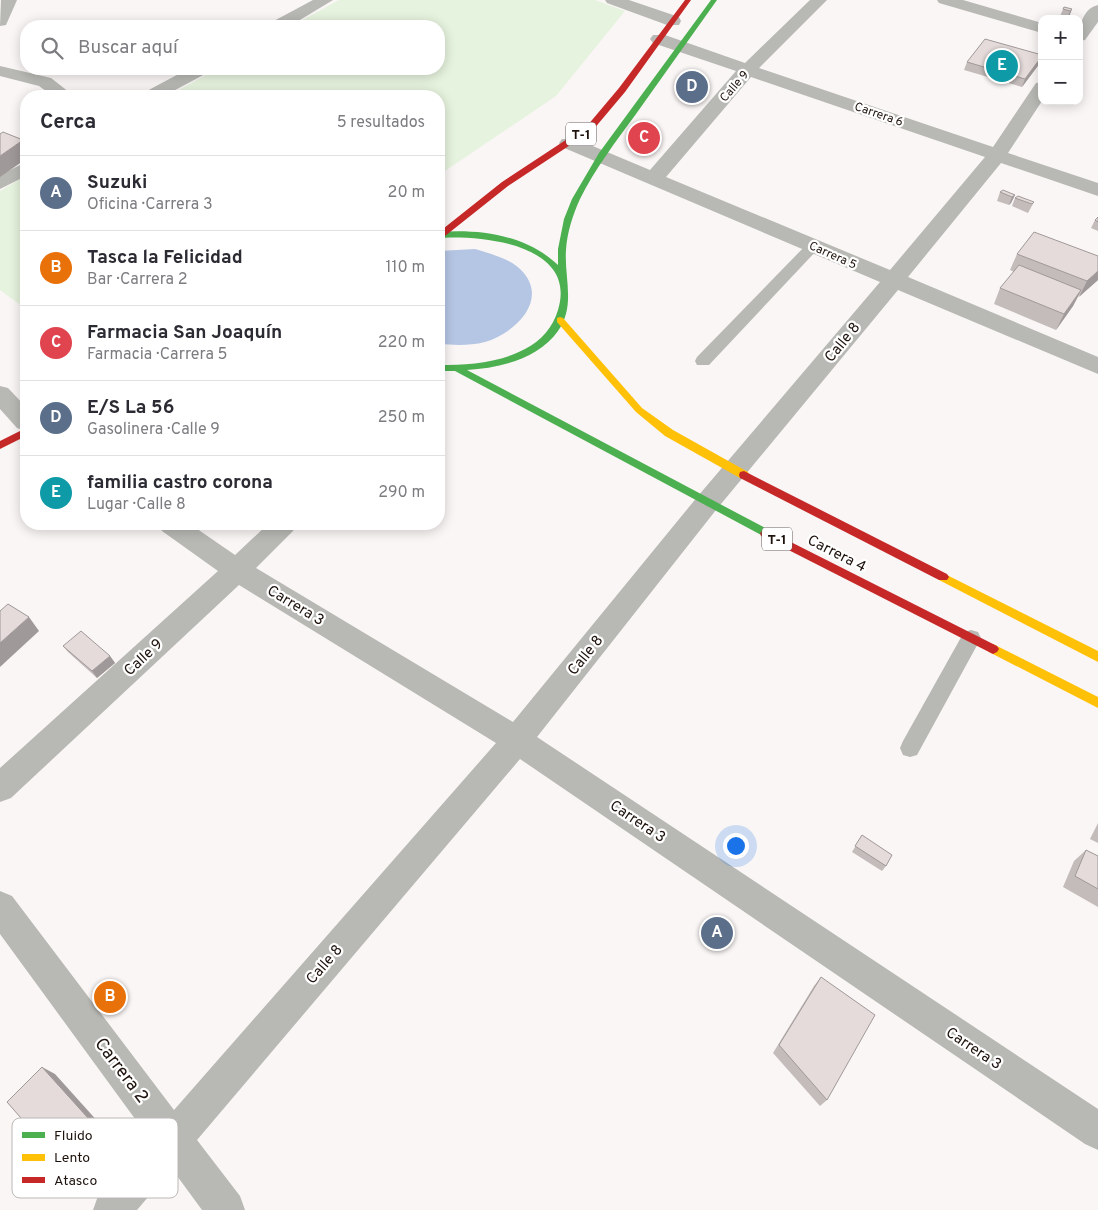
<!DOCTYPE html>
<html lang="es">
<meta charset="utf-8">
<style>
:root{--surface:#fff;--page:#f2f2f3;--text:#2b2b33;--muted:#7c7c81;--line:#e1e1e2;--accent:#1a73e8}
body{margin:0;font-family:Overpass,sans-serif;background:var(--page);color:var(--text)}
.controls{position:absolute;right:15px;top:15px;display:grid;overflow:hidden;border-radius:10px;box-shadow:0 2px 12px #0003}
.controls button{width:45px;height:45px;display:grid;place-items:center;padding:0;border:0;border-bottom:1px solid var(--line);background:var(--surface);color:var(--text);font:25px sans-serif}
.you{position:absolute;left:735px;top:845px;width:18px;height:18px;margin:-12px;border:4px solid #fff;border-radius:50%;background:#1a73e8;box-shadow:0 0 0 8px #1a73e833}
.badge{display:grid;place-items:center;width:32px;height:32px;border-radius:50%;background:var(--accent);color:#fff;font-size:16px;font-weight:700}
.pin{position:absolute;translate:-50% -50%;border:2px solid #fff;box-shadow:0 1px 5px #0006}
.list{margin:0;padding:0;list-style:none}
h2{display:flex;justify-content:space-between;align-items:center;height:65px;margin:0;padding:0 20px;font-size:21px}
h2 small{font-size:16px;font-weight:400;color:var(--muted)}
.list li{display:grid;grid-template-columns:32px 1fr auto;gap:15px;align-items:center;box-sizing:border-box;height:75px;padding:0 20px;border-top:1px solid var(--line)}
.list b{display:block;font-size:19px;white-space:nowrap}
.list p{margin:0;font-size:16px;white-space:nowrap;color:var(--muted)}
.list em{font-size:16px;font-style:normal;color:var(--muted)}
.icon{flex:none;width:28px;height:28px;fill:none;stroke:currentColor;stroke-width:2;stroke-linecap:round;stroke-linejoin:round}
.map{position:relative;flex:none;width:1098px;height:1210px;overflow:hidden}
.search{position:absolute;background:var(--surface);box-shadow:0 2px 12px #0003;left:20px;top:20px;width:425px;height:55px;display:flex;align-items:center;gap:12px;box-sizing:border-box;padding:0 18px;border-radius:20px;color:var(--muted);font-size:19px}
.panel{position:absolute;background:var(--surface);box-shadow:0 2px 12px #0003;left:20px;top:90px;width:425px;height:440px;border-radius:20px}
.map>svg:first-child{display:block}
.green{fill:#e6f3de}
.water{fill:#b5c6e4}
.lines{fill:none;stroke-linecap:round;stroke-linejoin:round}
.lane{fill:#b8b8b4;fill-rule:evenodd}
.street{fill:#b8b8b4;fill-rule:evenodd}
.fast{fill:#4caf50;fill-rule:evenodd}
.slow{fill:#ffc107;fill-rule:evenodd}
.jam{fill:#c62828;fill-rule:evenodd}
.wall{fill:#c4bcbb}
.shaded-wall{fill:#a09999}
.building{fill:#e4dbda;stroke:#a09999}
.labels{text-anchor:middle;stroke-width:4.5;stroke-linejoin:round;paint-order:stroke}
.far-street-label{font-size:12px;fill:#1e120d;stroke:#fff}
.shield{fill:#fff;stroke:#625956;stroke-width:1}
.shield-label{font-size:14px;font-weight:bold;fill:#1e120d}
.street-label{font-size:15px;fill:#1e120d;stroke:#fff}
.near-street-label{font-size:18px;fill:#1e120d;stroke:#fff}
.key{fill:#fff;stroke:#bcb8b6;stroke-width:1}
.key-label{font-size:14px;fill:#1e120d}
</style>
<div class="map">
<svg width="1098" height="1210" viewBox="0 0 1098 1210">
<rect width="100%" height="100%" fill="#faf6f5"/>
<g class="green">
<path d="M 339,0 L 595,0 L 625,11 L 556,96 L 439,175 L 439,96 L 168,96 L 217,69 L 439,69 L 439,26 L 292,26 Z"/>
<path d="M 26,176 L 26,309 L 0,290 L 0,191 Z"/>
</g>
<path class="water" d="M 475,249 C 491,254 512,259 523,272 C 549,302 513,334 485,342 C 469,346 454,345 439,344 L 439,251 Z"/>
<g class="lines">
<g class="lane">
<path d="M 813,242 L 818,243 L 820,246 L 818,249 L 709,365 L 697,365 L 695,361 L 697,357 L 808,243 Z"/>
<path d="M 971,630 L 978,632 L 981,638 L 917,755 L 910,757 L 903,755 L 900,748 L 903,741 L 964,632 Z"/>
</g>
<g class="street">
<path d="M 1,0 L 17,0 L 6,25 L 0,26 Z"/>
<path d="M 313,0 L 333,0 L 290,26 L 270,26 L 272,22 Z"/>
<path d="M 605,0 L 629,0 L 679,17 L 681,21 L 679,25 L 667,25 L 607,3 Z"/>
<path d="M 810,0 L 827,0 L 759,68 L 993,147 L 1036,83 L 1042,82 L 1042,101 L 1008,153 L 1098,183 L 1098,196 L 1001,163 L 908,277 L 1098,357 L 1098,374 L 898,290 L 716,510 L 537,737 L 1098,1109 L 1098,1150 L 1085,1144 L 520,759 L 197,1140 L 240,1196 L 245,1210 L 202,1210 L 172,1169 L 137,1210 L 93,1210 L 98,1196 L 149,1138 L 0,934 L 0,891 L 12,896 L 174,1110 L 496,743 L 239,585 L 11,798 L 0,802 L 0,768 L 218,571 L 162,531 L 158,524 L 190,524 L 235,555 L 268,524 L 297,524 L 293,531 L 256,568 L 513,722 L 698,496 L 880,282 L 562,147 L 559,143 L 562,139 L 576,139 L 650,170 L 736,71 L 653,43 L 650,39 L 653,35 L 665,35 L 745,63 ZM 751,77 L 985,157 L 890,270 L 666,177 Z"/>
<path d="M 937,0 L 963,0 L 1042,23 L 1042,33 L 939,3 Z"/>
<path d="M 1098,5 L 1098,22 L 1085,40 L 1079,41 C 1079,27 1082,9 1098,5 Z"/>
<path d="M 0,66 L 51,78 L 74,96 L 53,96 L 39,86 L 0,76 Z"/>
<path d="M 188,69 L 210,69 L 207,73 L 164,96 L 142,96 L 145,92 Z"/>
<path d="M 26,162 L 26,176 L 0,189 L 0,175 Z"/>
<path d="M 0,386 L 8,388 L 26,407 L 26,431 L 17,428 L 0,409 Z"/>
</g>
<path class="fast" d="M 711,0 L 717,0 C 690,38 663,76 636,114 C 616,141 595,169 580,199 C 573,214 567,233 566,250 C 564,278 576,305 558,331 C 538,359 500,368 467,370 L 769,530 L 770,533 L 765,537 L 455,371 L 439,371 L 439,365 C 468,365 499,363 525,349 C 541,341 553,327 558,310 C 578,244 481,235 439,238 L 439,232 C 481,229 526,235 558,265 L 558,249 L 564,219 L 572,199 L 599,153 Z"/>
<g class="slow">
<path d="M 560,317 L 563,318 L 642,408 L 673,430 L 748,472 L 749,475 L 748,478 L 740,478 L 665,436 L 636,412 L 557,322 L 557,318 Z"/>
<path d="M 943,573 L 1098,651 L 1098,662 L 939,580 L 937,577 L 939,574 Z"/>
<path d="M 993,644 L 1098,697 L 1098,708 L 989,652 L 987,649 L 989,646 Z"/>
</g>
<g class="jam">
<path d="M 685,0 L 691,0 L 625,92 L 593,130 L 508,186 L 445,236 L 439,236 L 439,232 L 502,182 L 587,126 L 619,88 Z"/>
<path d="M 26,428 L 26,436 L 0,449 L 0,441 Z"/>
<path d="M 744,471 L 947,574 L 949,577 L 947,580 L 939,580 L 740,478 L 739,475 L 740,472 Z"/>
<path d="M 765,529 L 997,646 L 999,649 L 997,652 L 993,654 L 989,652 L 761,536 L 760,533 Z"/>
</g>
</g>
<g class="wall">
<path d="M 1063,9 L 1072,9 L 1068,19 L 1059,19 Z"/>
<path d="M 967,62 L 1040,63 L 1022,87 L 964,70 Z"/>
<path d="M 1000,192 L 1015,195 L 1011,203 L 1009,205 L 997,201 Z"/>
<path d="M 1015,198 L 1034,202 L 1028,213 L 1012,206 Z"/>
<path d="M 1098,217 L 1098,231 L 1091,228 L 1095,220 Z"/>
<path d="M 1017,254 L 1098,280 L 1078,297 L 1073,306 L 1056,330 L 994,304 L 1000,288 L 1014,272 L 1010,270 Z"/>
<path d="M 63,646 L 110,656 L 115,663 L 97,678 L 68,652 Z"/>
<path d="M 1098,823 L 1098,843 L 1090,839 Z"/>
<path d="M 862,835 L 886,866 L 882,871 L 852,852 Z"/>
<path d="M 1086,850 L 1098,856 L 1098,907 L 1063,887 L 1074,861 Z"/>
<path d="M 821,977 L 827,1100 L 820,1106 L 773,1053 L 814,986 Z"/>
</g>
<g class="shaded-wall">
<path d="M 1072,9 L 1068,19 L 1067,19 L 1070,11 Z"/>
<path d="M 1042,56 L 1040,63 L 1022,87 L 1025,79 Z"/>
<path d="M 23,140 L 26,147 L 26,159 L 0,177 L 0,156 Z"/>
<path d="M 1015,195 L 1011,203 L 1009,205 L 1012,197 Z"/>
<path d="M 1098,271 L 1098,280 L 1079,297 L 1087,281 Z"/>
<path d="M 1081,290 L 1073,306 L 1056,330 L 1064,314 Z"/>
<path d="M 29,617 L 39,631 L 0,667 L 0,643 Z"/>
<path d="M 110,656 L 115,663 L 97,678 L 92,671 Z"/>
<path d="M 42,1067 L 55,1074 L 100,1124 L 66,1160 L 53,1155 Z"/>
</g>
<g class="building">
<path d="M 1064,7 L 1072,9 L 1070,11 L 1063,9 Z"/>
<path d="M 985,39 L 1042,55 L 1042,56 L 1025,79 L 967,62 Z"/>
<path d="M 3,132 L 23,140 L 0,156 L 0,134 Z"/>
<path d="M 1003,190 L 1015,195 L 1012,197 L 1000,192 Z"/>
<path d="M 1018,196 L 1034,202 L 1032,204 L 1015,198 Z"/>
<path d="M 1098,217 L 1098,222 L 1095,220 Z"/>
<path d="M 1034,232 L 1098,256 L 1098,271 L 1087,281 L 1017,254 Z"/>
<path d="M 1019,265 L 1081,290 L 1064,314 L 1000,288 Z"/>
<path d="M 8,604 L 29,617 L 0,643 L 0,611 Z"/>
<path d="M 81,631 L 110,656 L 92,671 L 63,646 Z"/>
<path d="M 862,835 L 892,855 L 886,866 L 855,846 Z"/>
<path d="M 1086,850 L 1098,856 L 1098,889 L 1075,876 Z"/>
<path d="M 821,977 L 875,1015 L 827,1100 L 779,1045 Z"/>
<path d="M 42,1067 L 88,1118 L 53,1155 L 7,1102 Z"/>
</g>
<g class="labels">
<g class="far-street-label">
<text transform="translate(734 86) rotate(-49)" y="4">Calle 9</text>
<text transform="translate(879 114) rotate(19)" y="4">Carrera 6</text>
<text transform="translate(833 255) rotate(24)" y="4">Carrera 5</text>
</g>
<g class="shield">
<rect x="566" y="122.5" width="30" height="23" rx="4"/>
<rect x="762" y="527.5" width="30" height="23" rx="4"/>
</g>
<g class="shield-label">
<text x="581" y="139">T-1</text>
<text x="777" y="544">T-1</text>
</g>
<g class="street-label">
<text transform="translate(842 342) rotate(-51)" y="5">Calle 8</text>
<text transform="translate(837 553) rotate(27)" y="5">Carrera 4</text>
<text transform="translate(296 605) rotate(31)" y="5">Carrera 3</text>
<text transform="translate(585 655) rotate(-51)" y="5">Calle 8</text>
<text transform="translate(143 657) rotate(-43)" y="5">Calle 9</text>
<text transform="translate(638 821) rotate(34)" y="5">Carrera 3</text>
<text transform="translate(324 964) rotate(-49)" y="5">Calle 8</text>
<text transform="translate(974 1048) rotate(34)" y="5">Carrera 3</text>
</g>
<g class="near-street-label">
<text transform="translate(122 1070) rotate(53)" y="6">Carrera 2</text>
</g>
</g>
<rect x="12" y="1118" width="166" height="80" rx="8" class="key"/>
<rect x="22" y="1132" width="23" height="6" fill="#4caf50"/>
<rect x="22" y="1154" width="23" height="7" fill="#ffc107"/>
<rect x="22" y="1177" width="23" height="6" fill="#c62828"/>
<g class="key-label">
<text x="54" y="1140">Fluido</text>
<text x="54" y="1162">Lento</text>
<text x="54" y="1185">Atasco</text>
</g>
</svg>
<div class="controls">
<button>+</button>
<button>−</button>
</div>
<div class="you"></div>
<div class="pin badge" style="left:717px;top:933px;background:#5c6f8a">A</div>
<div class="pin badge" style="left:110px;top:997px;background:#e8710a">B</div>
<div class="pin badge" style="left:644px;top:138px;background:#e0444e">C</div>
<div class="pin badge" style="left:692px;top:87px;background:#5c6f8a">D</div>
<div class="pin badge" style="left:1002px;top:66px;background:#0f9aa8">E</div>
<div class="search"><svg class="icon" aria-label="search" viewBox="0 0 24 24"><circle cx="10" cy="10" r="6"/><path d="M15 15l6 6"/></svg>Buscar aquí</div>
<section class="panel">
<h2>Cerca<small>5 resultados</small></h2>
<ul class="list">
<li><span class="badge" style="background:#5c6f8a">A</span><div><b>Suzuki</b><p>Oficina · Carrera 3</p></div><em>20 m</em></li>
<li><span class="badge" style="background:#e8710a">B</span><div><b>Tasca la Felicidad</b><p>Bar · Carrera 2</p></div><em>110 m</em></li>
<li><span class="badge" style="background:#e0444e">C</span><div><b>Farmacia San Joaquín</b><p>Farmacia · Carrera 5</p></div><em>220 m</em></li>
<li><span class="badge" style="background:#5c6f8a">D</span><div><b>E/S La 56</b><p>Gasolinera · Calle 9</p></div><em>250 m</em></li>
<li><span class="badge" style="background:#0f9aa8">E</span><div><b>familia castro corona</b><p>Lugar · Calle 8</p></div><em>290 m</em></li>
</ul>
</section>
</div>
